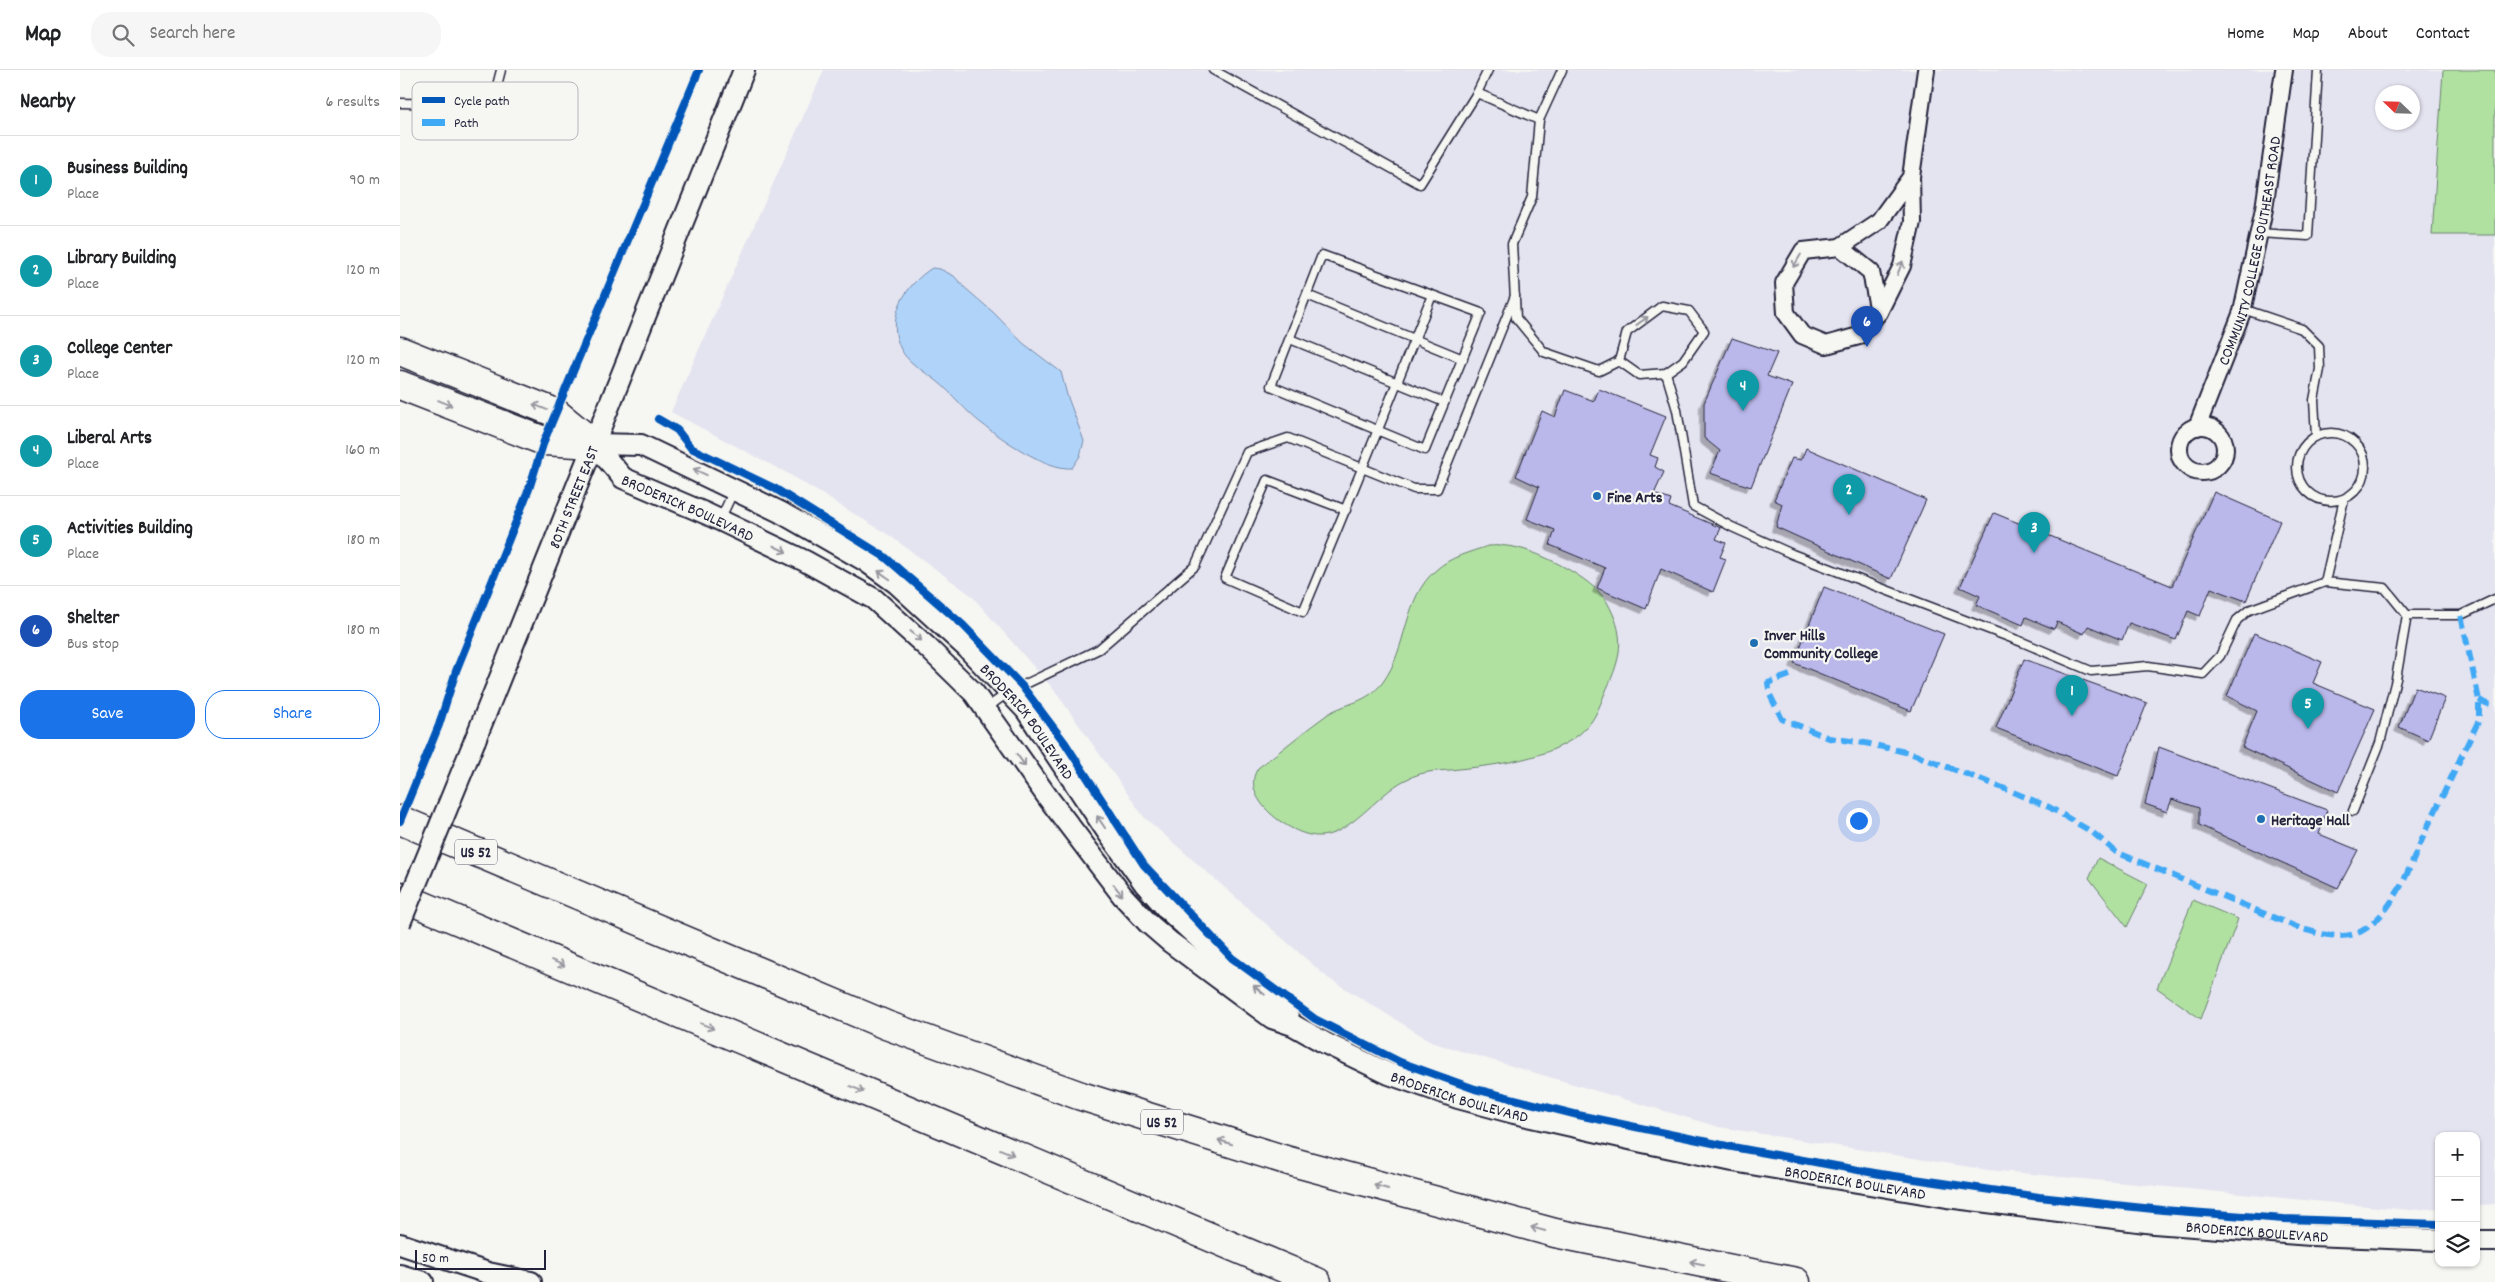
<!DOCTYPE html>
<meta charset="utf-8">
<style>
:root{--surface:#fff;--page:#f6f6f6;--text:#202124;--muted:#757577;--line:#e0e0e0;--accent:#1a73e8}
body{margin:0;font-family:Dekko,sans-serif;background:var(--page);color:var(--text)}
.controls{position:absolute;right:15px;bottom:15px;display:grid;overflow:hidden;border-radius:10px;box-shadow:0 1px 4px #0004}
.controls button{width:45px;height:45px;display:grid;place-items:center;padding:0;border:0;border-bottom:1px solid var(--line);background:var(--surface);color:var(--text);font:25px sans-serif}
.compass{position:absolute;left:1975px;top:15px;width:45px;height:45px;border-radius:50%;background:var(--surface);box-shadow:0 1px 4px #0004;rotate:293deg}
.scale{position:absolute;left:15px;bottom:12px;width:131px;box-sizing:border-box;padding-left:5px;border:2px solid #22223b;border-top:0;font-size:14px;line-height:18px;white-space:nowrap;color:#22223b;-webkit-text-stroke:4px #f6f6f2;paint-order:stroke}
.you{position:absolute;left:1458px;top:750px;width:18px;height:18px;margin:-12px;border:4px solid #fff;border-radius:50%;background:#1a73e8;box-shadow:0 0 0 8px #1a73e833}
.badge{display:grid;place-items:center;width:32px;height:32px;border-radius:50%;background:var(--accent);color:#fff;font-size:16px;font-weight:700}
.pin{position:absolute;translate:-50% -41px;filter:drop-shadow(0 1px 2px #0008)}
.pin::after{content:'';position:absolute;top:26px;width:18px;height:15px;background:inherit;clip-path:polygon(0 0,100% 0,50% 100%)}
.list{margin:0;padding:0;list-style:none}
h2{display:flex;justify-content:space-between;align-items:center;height:65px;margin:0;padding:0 20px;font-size:21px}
h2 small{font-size:16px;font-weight:400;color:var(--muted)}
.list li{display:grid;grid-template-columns:32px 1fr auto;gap:15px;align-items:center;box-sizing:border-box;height:90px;padding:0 20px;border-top:1px solid var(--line)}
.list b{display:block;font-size:19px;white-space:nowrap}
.list p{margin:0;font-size:16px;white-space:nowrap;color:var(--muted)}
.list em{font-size:16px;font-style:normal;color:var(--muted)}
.actions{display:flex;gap:10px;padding:15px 20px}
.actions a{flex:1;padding:11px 0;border:1px solid var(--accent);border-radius:20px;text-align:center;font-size:18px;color:var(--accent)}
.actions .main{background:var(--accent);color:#fff}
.icon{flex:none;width:28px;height:28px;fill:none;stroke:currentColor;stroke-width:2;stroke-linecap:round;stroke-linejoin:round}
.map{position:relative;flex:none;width:2095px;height:1212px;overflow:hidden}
header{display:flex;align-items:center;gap:30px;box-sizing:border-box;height:70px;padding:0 25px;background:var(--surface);border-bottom:1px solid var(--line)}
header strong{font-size:24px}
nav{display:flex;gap:28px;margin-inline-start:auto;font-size:18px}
.search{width:350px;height:45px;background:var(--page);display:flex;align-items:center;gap:12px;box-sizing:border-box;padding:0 18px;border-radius:20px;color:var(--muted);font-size:19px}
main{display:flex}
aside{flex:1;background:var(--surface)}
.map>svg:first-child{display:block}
.built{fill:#e4e3f0;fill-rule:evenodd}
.green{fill:#b0e1a1;stroke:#69826e}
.water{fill:#b0d4f9;stroke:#778dad}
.building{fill:#bab8ea;stroke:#22223b;filter:url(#shadow)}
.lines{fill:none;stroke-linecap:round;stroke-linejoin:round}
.service-casing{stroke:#22223b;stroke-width:11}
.minor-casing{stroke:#22223b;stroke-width:20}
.tertiary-casing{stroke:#22223b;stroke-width:24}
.motorway-casing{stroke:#22223b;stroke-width:31}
.service{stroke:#f6f6f2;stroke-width:8}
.minor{stroke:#f6f6f2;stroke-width:16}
.tertiary{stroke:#f6f6f2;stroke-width:20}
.motorway{stroke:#f6f6f2;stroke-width:28}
.tertiary-bridge-casing{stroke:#22223b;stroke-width:24;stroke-linecap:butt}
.tertiary-bridge{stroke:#f6f6f2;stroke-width:20}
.quiet{stroke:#3fa9f5;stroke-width:6;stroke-dasharray:12 6;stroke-linecap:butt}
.cycleway-casing{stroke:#f6f6f2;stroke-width:11}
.cycleway{stroke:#0057b8;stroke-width:8}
.oneway{stroke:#9797a0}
.poi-dot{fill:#1f6fb2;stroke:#f6f6f2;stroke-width:2}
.labels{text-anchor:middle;stroke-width:4.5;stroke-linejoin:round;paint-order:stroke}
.shield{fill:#f6f6f2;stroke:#626272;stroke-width:1}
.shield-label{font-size:15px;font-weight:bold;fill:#22223b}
.street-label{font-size:16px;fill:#22223b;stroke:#f6f6f2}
.poi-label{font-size:16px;font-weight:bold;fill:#22223b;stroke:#f6f6f2;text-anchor:start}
.key{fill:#f6f6f2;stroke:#b6b6bb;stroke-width:1}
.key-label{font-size:14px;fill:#22223b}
</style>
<header>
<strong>Map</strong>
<div class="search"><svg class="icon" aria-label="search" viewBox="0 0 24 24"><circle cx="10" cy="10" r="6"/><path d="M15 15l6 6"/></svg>Search here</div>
<nav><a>Home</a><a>Map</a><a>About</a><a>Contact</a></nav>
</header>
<main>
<aside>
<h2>Nearby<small>6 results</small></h2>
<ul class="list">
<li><span class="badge" style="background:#0f9aa8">1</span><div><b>Business Building</b><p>Place</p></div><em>90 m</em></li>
<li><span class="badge" style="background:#0f9aa8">2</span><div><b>Library Building</b><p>Place</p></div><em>120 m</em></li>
<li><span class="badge" style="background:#0f9aa8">3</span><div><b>College Center</b><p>Place</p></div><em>120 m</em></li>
<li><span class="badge" style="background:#0f9aa8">4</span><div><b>Liberal Arts</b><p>Place</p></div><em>160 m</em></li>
<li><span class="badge" style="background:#0f9aa8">5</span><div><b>Activities Building</b><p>Place</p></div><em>180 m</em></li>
<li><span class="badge" style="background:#1a4fb4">6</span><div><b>Shelter</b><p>Bus stop</p></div><em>180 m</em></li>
</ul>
<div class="actions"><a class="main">Save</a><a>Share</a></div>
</aside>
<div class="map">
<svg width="2095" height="1212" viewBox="0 0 2095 1212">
<defs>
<filter id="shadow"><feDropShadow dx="-4.5" dy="4.5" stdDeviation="0" flood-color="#0004"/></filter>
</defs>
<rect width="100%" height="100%" fill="#f6f6f2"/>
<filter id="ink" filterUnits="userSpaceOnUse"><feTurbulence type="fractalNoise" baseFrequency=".02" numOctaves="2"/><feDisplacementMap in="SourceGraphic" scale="10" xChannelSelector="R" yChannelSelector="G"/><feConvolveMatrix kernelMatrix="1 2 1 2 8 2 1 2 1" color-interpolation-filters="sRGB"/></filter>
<g filter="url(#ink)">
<path class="built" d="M 424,0 L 2095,0 L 2095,1134 L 2076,1135 L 2076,1066 L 2039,1066 L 2039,1138 L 2010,1140 L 1589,1100 L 1319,1057 L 1034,973 L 928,908 L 744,747 L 655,621 L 571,525 L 489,465 L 387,403 L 271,342 ZM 1982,22 L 2012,22 L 2012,52 L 1982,52 Z"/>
<g class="green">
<path d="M 2043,0 L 2095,0 L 2095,165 L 2032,165 Z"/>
<path d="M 1088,476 C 1094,476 1101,475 1107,476 C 1134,478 1193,508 1207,532 C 1224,563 1223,582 1209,614 C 1203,626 1199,641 1191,652 C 1166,687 1099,695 1059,699 C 1037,702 1027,699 1005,710 C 977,724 948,768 917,766 C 890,765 838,728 858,698 C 882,680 904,661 928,644 C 947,632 966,634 983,612 C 1008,578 1003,528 1036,500 C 1050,487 1070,482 1088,476 Z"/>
<path d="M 1698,788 L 1748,814 L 1727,857 L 1689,808 Z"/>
<path d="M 1793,830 L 1838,849 L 1801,949 L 1757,918 Z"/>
</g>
<path class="water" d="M 532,198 L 540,199 L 554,206 L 564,217 L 594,243 L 623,273 L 661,302 L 667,325 L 684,371 L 680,386 L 672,398 C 646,400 602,369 581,353 C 565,341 553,324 537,311 C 524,301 505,292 499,275 C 487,244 506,215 532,198 Z"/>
<g class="building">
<path d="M 1332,268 L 1377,283 L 1367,306 L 1392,315 L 1351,417 L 1310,403 L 1320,381 L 1304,368 L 1304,333 Z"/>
<path d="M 1199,319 L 1266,346 L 1250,385 L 1258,388 L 1255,397 L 1264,402 L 1254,424 L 1271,430 L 1269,436 L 1321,458 L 1316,469 L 1326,473 L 1320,487 L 1326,489 L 1313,522 L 1261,499 L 1246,539 L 1197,518 L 1205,498 L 1150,475 L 1155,460 L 1127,449 L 1139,417 L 1116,406 L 1142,341 L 1155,347 L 1165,320 L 1194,331 Z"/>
<path d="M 1406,378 L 1526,430 L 1491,509 L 1376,457 L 1382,434 L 1374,430 L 1392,388 L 1401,390 Z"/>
<path d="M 1814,422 L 1880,451 L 1846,531 L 1811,518 L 1800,546 L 1788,541 L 1776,570 L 1729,553 L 1722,570 L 1688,556 L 1684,564 L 1657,552 L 1654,559 L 1626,547 L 1623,555 L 1576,535 L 1580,526 L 1560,517 L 1594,443 L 1772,516 Z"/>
<path d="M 1424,517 L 1544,564 L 1511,641 L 1394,593 Z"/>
<path d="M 1854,563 L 1922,592 L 1913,613 L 1975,639 L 1938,722 L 1842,677 L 1857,641 L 1827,626 Z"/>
<path d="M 1624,589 L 1747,633 L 1718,706 L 1596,658 Z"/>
<path d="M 2015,617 L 2045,628 L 2028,670 L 1999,657 Z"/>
<path d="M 1759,677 L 1927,740 L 1919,764 L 1958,780 L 1938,818 L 1799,755 L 1799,738 L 1772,729 L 1767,742 L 1745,734 Z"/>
</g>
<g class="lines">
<defs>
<g id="service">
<path d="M 813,0 L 1020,114 L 1077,23 L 1088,0"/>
<path d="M 1162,0 L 1139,50 L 1132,127 L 1112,174 L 1116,248 L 1144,282 L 1199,301 L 1219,291 L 1227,262 L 1262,236 L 1289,241 L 1304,261 L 1283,291 L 1266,303 L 1239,305 L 1219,291"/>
<path d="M 1077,23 L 1139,50"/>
<path d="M 0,33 L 92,35 L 101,0"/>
<path d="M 1859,163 L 1908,166 L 1918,0"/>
<path d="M 907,225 L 1063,289"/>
<path d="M 1843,239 L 1902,259 L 1919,276 L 1920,299 L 1914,330 L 1916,366"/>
<path d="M 890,269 L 1044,332"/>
<path d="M 1266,303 L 1277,340 L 1293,436 L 1332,457 L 1392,484 L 1622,572 L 1691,601 L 1748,596 L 1803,604 L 1820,586 L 1837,550 L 1849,540 L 1925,512 L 1985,518 L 2007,545 L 2061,545 L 2095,529"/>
<circle cx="1931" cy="397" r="34"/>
<path d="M 946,440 L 867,410 L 825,508 L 903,542 C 947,436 990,331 1032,225 L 922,185 L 871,316 L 1025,380 L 1081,243 L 1032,225"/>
<path d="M 320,450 L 334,420"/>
<path d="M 1925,512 L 1944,429"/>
<path d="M 585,639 L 609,622 L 699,579 L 795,496 L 847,382 L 888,368 L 1014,419 L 1037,419 L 1115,226"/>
<path d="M 1953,741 L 1980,673 L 1996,609 L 2007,545"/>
</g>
<g id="minor">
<path d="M 1511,107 L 1479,151 L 1440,177 L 1403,181 L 1384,213 L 1386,243 L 1402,265 L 1426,275 L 1459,266 L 1479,242 L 1502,196 L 1512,152 L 1511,107 L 1526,0"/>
<path d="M 1440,177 L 1471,202 L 1479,242"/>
<circle cx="1802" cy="379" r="23"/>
<path id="s1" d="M 1797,357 L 1842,242 L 1864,139 L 1884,0"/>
</g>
<g id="tertiary">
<path id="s2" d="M 194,374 L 223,408 L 307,444 L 405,491 L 474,529 L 527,577 L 574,623 L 649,729 L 722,825 L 748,853 L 770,872 L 872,948 L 893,955 L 925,973 L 989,1004 L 1058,1028 L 1114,1043 L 1243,1072 L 1333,1091 L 1547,1127 L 1754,1153 L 1911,1165 L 2039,1170"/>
<path id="s3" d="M 194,374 L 241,375 L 380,442 L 464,490 L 496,513 L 568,579 L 626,640 L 708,763 L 744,813 L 767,839 L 837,903 L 885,942 L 889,949"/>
<path id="s4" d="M 75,670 L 344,0"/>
<path d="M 2076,1171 L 2095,1171"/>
<path d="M 0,1174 L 88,1203 L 131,1212"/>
<path d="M 0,1205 L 23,1212"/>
</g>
<g id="motorway">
<path d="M 0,281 L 156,343 L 194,374"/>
<path d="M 0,315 L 144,371 L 194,374"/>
<path d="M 0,750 L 486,955 L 681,1026 L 889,1091 L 1155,1163 L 1396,1212"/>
<path d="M 0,826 L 917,1212"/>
</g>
</defs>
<use href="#service" class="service-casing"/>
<use href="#minor" class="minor-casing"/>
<use href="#tertiary" class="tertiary-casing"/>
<use href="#motorway" class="motorway-casing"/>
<use href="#service" class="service"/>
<use href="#minor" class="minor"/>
<use href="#tertiary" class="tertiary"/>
<use href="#motorway" class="motorway"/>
<defs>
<path id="tertiary-bridge" d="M 0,853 L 75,670"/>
</defs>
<use href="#tertiary-bridge" class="tertiary-bridge-casing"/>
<use href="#tertiary-bridge" class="tertiary-bridge"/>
<g class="quiet">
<path d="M 1390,605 L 1368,613 L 1370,625 L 1382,649 L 1429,668 L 1465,673 L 1510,683 L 1593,714 L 1649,737 L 1692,762 L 1716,782 L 1899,858 C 1920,864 1945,872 1965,859 C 1998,837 2012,790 2028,756 C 2045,721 2062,685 2079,650 L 2079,630 L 2061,545"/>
<path d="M 2079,630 L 2095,637"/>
</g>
<defs>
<g id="cycleway">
<path d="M 258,349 L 277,360 L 291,378 L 374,418 L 485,487 L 563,555 L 622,616 L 665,673 L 744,795 L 832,888 L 915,949 L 1000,992 L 1075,1019 L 1178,1045 L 1327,1076 L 1480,1104 L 1639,1127 L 1763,1140 L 1884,1149 L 2039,1154"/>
<path d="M 0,751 L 39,655 L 56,601 L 129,419 L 144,371 L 299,0"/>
</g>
</defs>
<use href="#cycleway" class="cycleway-casing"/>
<use href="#cycleway" class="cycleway"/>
</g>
<defs><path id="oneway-shaft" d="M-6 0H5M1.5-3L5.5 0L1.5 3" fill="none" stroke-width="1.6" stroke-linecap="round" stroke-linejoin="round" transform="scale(1.25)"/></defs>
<g class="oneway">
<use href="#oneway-shaft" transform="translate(1397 191) rotate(121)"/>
<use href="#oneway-shaft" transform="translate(1500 198) rotate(-68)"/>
<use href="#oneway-shaft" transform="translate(1242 251) rotate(-36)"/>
<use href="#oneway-shaft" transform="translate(45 333) rotate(22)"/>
<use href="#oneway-shaft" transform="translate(140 337) rotate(-158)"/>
<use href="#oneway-shaft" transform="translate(300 402) rotate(-155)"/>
<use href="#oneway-shaft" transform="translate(380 479) rotate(26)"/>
<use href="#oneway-shaft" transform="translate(484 505) rotate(-145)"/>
<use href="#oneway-shaft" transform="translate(516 566) rotate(41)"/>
<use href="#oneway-shaft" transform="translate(621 690) rotate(54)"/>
<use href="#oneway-shaft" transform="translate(701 752) rotate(-124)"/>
<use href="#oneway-shaft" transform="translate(718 820) rotate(52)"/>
<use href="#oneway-shaft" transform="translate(158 893) rotate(23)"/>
<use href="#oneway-shaft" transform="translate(859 920) rotate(-141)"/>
<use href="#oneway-shaft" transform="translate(307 956) rotate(23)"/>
<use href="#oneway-shaft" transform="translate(457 1019) rotate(23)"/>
<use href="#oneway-shaft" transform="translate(825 1072) rotate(-163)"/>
<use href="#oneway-shaft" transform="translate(607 1082) rotate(23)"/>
<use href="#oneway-shaft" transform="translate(981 1117) rotate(-164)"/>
<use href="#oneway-shaft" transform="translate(1138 1159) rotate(-165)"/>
<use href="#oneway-shaft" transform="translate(1297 1193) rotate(-168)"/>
</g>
</g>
<g class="poi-dot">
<circle cx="1197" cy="426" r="5"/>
<circle cx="1354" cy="573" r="5"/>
<circle cx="1861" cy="749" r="5"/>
</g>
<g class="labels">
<g class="shield">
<rect x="55" y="769.5" width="42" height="25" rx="4"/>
<rect x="741" y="1039.5" width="42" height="25" rx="4"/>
</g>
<g class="shield-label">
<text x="76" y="787">US 52</text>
<text x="762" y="1057">US 52</text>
</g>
<g class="street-label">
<text dy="6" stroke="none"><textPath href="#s1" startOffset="185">COMMUNITY COLLEGE SOUTHEAST ROAD</textPath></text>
<text dy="6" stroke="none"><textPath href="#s4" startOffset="262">80TH STREET EAST</textPath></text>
<text dy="6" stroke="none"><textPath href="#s2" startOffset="116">BRODERICK BOULEVARD</textPath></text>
<text dy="6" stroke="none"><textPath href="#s3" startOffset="529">BRODERICK BOULEVARD</textPath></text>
<text dy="6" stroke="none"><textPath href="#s2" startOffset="1110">BRODERICK BOULEVARD</textPath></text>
<text dy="6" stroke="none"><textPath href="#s2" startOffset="1515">BRODERICK BOULEVARD</textPath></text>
<text dy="6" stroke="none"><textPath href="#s2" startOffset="1920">BRODERICK BOULEVARD</textPath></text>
</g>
<g class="poi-label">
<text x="1207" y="432">Fine Arts</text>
<text x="1364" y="570">Inver Hills<tspan x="1364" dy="18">Community College</tspan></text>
<text x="1871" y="755">Heritage Hall</text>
</g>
</g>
<rect x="12" y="12" width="166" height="58" rx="8" class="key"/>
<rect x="22" y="27" width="23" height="6" fill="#0057b8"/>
<rect x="22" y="49" width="23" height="7" fill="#3fa9f5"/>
<g class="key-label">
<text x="54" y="35">Cycle path</text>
<text x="54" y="57">Path</text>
</g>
</svg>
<div class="controls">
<button>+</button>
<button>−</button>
<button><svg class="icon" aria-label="layers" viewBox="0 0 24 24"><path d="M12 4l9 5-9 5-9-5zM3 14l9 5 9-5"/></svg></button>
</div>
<svg class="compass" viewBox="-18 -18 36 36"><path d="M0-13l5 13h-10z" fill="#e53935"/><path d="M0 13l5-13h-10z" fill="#757577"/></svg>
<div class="scale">50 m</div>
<div class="you"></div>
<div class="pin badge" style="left:1672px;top:646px;background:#0f9aa8">1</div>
<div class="pin badge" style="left:1449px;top:445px;background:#0f9aa8">2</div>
<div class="pin badge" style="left:1634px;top:483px;background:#0f9aa8">3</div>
<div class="pin badge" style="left:1343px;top:341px;background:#0f9aa8">4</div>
<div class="pin badge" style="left:1908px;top:659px;background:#0f9aa8">5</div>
<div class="pin badge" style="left:1467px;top:277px;background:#1a4fb4">6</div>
</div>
</main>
